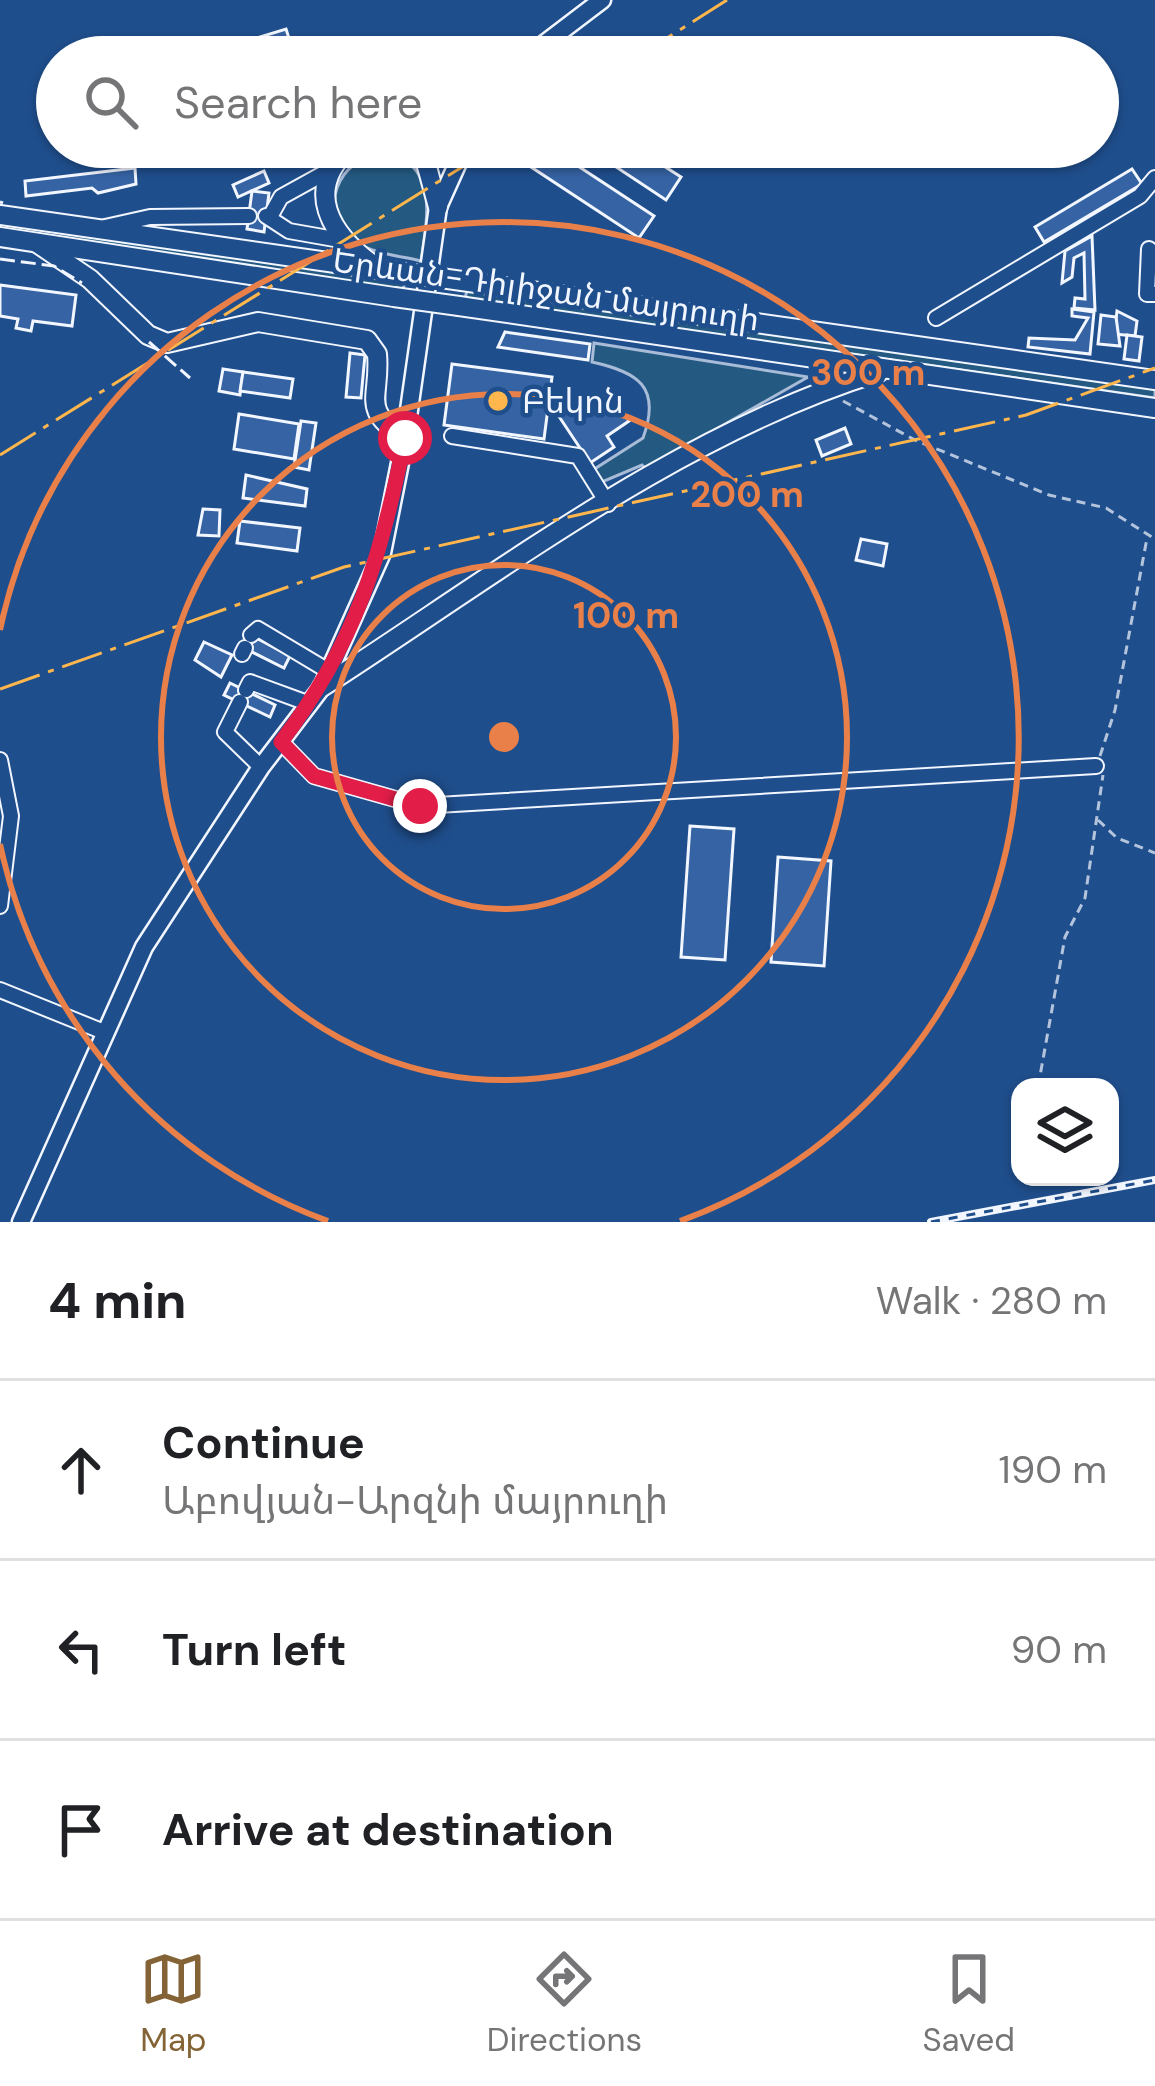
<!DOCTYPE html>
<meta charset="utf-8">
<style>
:root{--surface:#fff;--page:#f2f2f2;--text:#202124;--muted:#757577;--line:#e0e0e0;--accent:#846436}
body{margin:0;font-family:"DM Sans","Noto Sans Armenian",sans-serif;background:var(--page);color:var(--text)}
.controls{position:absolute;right:36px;bottom:36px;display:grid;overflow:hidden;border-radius:24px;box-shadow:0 3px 9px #0004}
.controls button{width:108px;height:108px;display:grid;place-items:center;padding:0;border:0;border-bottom:3px solid var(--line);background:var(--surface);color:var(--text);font:60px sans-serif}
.stop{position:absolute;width:36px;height:36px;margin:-27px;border:9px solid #e11d48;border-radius:50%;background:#fff}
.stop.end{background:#e11d48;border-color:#fff;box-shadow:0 3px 12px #0008}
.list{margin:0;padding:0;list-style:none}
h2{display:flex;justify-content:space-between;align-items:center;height:156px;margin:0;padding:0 48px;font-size:51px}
h2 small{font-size:39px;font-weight:400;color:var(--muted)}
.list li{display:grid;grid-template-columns:78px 1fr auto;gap:36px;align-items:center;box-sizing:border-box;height:180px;padding:0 48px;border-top:3px solid var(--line)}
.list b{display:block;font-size:45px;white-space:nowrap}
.list p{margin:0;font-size:39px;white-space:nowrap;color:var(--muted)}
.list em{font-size:39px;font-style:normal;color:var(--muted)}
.icon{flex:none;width:66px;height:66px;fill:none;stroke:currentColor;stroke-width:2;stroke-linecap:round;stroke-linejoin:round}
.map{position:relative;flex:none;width:1155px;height:1222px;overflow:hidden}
.search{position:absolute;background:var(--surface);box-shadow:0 3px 9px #0004;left:36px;right:36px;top:36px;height:132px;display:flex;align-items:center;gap:30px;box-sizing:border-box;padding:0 42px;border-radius:66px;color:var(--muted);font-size:45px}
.sheet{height:696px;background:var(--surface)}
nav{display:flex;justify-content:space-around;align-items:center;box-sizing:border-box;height:168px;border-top:3px solid var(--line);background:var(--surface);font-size:33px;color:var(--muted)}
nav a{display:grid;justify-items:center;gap:6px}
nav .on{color:var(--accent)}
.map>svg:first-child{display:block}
.green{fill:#245a82;stroke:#a8bbd7;stroke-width:3}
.building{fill:#3563a3;stroke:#f2f6ff;stroke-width:3}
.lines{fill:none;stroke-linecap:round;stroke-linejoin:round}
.minor-casing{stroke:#f2f6ff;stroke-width:18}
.major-casing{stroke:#f2f6ff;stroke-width:21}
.highway-casing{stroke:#f2f6ff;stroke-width:22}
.path{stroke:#b3c4dc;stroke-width:3;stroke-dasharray:9 6;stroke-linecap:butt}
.minor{stroke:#1f4e8c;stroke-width:14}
.major{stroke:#1f4e8c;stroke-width:16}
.highway{stroke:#1f4e8c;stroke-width:18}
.rail-casing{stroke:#f2f6ff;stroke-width:8}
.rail{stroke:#1f4e8c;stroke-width:3;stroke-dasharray:9;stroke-linecap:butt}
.highway-bridge-casing{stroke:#f2f6ff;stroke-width:22;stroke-linecap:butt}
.highway-bridge{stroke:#1f4e8c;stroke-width:18}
.fence{stroke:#f2f6ff;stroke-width:3;stroke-dasharray:15 6;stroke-linecap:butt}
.power{stroke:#ffb74d;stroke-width:3;stroke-dasharray:42 9 6 9;stroke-linecap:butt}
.route{stroke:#e11d48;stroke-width:15}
.ring{fill:none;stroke:#ea8049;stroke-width:6}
.poi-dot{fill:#ffb74d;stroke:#1f4e8c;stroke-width:4.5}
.labels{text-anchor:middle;stroke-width:9;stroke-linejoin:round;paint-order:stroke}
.street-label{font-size:33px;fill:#f2f6ff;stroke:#1f4e8c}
.poi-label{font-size:33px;fill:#f2f6ff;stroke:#1f4e8c;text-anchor:start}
.centre{fill:#ea8049;stroke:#1f4e8c;stroke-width:6}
.ring-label{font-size:36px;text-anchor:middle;font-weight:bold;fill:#ea8049;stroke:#1f4e8c;stroke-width:9;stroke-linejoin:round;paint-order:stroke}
</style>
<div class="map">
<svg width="1155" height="1222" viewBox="0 0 1155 1222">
<rect width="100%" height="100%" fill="#1f4e8c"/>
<g class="green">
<path d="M 384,153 C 440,163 427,219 421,261 C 401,256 373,254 356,242 C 315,213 337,157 384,153 Z"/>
<path d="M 0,221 L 405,281 L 403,290 L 0,230 Z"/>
<path d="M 467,290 L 1155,389 L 1155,398 L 465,299 Z"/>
<path d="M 594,343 L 808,377 L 646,469 L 642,465 L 602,482 L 593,470 L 643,438 C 662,386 637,372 592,362 Z"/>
</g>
<g class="building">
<path d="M 286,29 L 295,57 L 267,57 L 260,37 Z"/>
<path d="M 540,147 L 549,147 L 654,216 L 639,238 L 528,165 Z"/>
<path d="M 586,147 L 634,147 L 681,177 L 666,200 Z"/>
<path d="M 135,168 L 136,184 L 98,193 L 92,188 L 26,196 L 25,181 Z"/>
<path d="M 1132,169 L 1142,184 L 1044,242 L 1035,227 Z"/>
<path d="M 264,171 L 269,183 L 238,197 L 233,185 Z"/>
<path d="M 252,191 L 269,193 L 264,232 L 247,229 Z"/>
<path d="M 1092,236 L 1095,310 L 1074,308 L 1075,298 L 1085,299 L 1084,253 L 1074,258 L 1072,277 L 1062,283 L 1065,251 Z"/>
<path d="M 0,285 L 76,295 L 72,326 L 33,321 L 31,331 L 16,328 L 18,319 L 0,316 Z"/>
<path d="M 1072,309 L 1094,312 L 1090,354 L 1028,347 L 1029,338 L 1075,340 L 1088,318 L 1072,316 Z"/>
<path d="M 1117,311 L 1137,321 L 1135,336 L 1114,334 Z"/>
<path d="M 1101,315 L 1116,317 L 1120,346 L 1098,344 Z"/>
<path d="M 505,332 L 590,344 L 588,360 L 498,347 Z"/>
<path d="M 1127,335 L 1142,337 L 1139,361 L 1124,359 Z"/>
<path d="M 350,353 L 365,355 L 361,398 L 346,397 Z"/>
<path d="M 452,364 L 552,377 L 544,439 L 444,425 Z"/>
<path d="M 223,369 L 243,372 L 240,395 L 219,391 Z"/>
<path d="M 243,372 L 293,379 L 290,398 L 240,391 Z"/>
<path d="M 610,393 L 629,421 L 607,436 L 614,447 L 590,463 L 558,415 L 582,398 L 588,407 Z"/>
<path d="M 239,414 L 299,424 L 294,459 L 234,449 Z"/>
<path d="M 301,421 L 316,423 L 309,470 L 294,467 Z"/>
<path d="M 845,428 L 851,444 L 822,456 L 816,440 Z"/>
<path d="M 246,475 L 307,489 L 305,506 L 243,498 Z"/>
<path d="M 203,509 L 220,510 L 219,536 L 198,535 Z"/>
<path d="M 240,521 L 300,528 L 297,551 L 237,543 Z"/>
<path d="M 861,539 L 887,544 L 883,566 L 856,560 Z"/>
<path d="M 249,634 L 290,656 L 284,668 L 242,647 Z"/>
<path d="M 204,642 L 232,655 L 221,677 L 195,660 Z"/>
<path d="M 230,683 L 275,705 L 270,717 L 224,695 Z"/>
<path d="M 690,826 L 734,829 L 725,960 L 681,957 Z"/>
<path d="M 778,857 L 831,861 L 824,966 L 771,962 Z"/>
</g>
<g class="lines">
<defs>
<g id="minor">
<path d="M 271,215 L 281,197 L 330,170"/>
<path d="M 266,216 L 289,231 L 340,240"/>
<path d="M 105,227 L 150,217 L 249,216"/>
<path d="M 1149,249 L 1147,294 L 1155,294"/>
<path d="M 936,318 L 1140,196 L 1155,178"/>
<path d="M 452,436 L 578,456 L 608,504"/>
<path d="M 251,635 L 258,629 L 330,672"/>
<path d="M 242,654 L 245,648"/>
<path d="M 246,690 L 250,682 L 310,704"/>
<path d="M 240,702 L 225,732 L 261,767"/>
<path d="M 281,742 L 314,776 L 420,806 L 1096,766"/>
<path d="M 0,760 L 11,816 L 0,906"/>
<path d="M 0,990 L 104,1032"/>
</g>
<g id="major">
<path d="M 527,57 L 602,0"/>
<path d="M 21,1222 L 144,947 L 261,767 L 322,687 L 382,553 L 405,438 L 438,207 L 465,147"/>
</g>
<g id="highway">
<path d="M 350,147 C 303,190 330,234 373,265"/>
<path d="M 409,147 L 426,163 L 438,207"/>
<path d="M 0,215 L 398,272"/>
<path d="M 0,237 L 394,297"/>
<path d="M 37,243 L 90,279 L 148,335 L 167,343 L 258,322 L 367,340 L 377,354 C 381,399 359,408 405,438"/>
<path d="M 462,281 L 1155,380"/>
<path d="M 459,306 L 1155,408"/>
<path d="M 322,687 C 496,575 680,433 879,372"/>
</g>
</defs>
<use href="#minor" class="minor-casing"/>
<use href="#major" class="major-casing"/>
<use href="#highway" class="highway-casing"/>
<g class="path">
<path d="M 843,401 L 915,440 L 1049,495 L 1106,508 L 1155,539"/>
<path d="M 1100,756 L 1115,710 L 1147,538"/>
<path d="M 1098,820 L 1117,838 L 1155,853"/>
<path d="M 1038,1087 L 1065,937 L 1085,898 L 1103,775"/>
</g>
<use href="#minor" class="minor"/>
<use href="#major" class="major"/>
<use href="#highway" class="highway"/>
<defs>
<path id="rail" d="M 931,1222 L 1155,1180"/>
</defs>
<use href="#rail" class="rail-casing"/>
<use href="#rail" class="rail"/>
<defs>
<g id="highway-bridge">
<path d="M 398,272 L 462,281"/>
<path d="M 394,297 L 459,306"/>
</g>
</defs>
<use href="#highway-bridge" class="highway-bridge-casing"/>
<use href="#highway-bridge" class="highway-bridge"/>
<g class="fence">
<path d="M 0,202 L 3,203"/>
<path d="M 0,259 L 54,266 L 82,283"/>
<path d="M 149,342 L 190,378"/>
</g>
<g class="power">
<path d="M 637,57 L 727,0"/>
<path d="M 0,455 L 494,147"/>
<path d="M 0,689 L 344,567 L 1026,415 L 1155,368"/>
</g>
</g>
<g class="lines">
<path class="route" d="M 405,438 C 381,558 356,643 281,742 L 314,776 L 420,806"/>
</g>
<g class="ring">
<circle cx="504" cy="737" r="172"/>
<circle cx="504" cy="737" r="343"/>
<path d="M328 1221A515 515 0 0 1 0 844M0 630A515 515 0 1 1 680 1221"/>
</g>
<circle class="poi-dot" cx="498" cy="401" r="12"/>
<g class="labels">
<g class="street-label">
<text transform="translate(546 289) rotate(8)" y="12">Երևան-Դիլիջան մայրուղի</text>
</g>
<g class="poi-label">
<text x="522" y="413">Բեկոն</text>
</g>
</g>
<circle cx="504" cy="737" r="18" class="centre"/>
<g class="ring-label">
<text x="868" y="385">300 m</text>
<text x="747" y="507">200 m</text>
<text x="626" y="628">100 m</text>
</g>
</svg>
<div class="controls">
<button><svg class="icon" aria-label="layers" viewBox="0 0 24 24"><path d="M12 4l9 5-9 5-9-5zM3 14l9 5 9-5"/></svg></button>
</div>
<div class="stop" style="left:405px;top:438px"></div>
<div class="stop end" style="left:420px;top:806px"></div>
<div class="search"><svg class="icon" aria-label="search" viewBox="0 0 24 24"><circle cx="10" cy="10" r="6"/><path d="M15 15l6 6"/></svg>Search here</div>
</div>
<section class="sheet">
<h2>4 min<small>Walk · 280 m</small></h2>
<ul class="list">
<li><svg class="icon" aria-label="ahead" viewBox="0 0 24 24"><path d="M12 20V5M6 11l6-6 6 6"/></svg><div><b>Continue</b><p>Աբովյան-Արզնի մայրուղի</p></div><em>190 m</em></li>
<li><svg class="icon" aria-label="left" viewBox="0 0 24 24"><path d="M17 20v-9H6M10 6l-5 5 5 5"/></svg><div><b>Turn left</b></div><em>90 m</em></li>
<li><svg class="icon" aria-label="arrive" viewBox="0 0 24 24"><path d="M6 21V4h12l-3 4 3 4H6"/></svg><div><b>Arrive at destination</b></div></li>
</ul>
</section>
<nav>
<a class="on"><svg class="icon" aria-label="map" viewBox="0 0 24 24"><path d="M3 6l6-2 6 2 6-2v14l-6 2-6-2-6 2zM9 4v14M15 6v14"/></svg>Map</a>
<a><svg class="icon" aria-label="directions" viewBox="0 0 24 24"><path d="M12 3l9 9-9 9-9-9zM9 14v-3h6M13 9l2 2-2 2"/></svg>Directions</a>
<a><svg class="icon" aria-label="saved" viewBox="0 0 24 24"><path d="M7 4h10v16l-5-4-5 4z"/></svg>Saved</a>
</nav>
